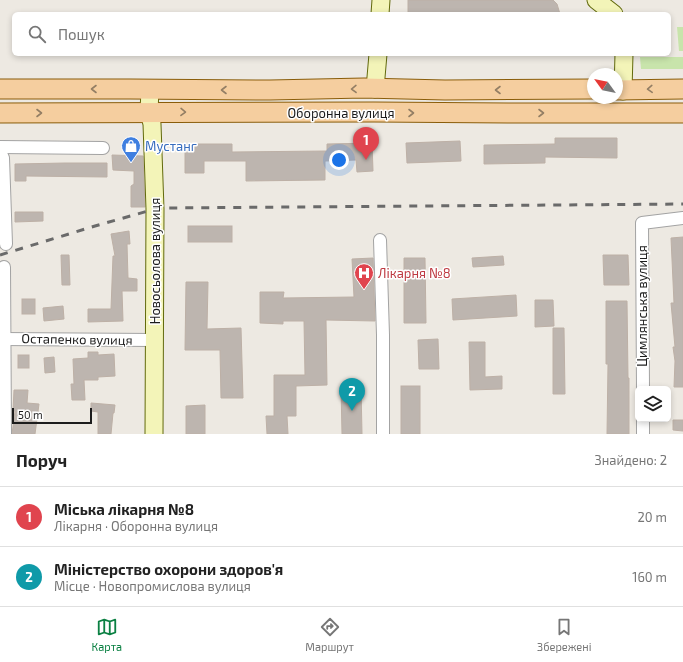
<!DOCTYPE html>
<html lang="uk">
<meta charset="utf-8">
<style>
:root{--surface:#fff;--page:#f2f2f2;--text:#222;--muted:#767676;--line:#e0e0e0;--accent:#0b8043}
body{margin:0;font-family:"Exo 2",sans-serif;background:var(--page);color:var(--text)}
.controls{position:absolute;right:12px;bottom:12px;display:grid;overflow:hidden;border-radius:6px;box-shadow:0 2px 6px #0003}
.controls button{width:36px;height:36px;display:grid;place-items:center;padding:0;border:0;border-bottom:1px solid var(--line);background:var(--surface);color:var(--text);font:20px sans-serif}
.compass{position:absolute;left:587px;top:68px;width:36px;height:36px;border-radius:50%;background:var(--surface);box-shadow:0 2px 6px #0003;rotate:303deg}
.scale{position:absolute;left:12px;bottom:10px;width:80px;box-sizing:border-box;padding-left:4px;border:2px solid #1c1c1c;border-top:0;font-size:11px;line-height:14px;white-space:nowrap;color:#1c1c1c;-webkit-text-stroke:3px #fff;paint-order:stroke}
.you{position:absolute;left:339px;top:160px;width:14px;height:14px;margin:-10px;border:3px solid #fff;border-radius:50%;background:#1a73e8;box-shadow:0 0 0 6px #1a73e833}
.badge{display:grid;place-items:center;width:26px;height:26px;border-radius:50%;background:var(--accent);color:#fff;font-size:13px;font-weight:700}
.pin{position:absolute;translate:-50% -33px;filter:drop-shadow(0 1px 2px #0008)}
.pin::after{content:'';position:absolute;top:21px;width:14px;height:12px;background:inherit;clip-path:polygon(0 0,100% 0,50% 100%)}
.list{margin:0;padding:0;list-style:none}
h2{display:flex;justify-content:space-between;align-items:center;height:52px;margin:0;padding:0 16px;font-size:17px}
h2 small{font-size:13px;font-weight:400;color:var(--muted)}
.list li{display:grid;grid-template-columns:26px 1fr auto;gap:12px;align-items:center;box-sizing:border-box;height:60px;padding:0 16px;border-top:1px solid var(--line)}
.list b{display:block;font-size:15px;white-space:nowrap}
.list p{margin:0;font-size:13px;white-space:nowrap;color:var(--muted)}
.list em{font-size:13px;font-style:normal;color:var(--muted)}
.icon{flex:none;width:22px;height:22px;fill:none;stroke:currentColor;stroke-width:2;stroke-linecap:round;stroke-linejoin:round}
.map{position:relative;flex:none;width:683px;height:434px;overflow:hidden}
.search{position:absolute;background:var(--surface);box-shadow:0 2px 6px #0003;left:12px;right:12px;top:12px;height:44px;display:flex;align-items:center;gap:10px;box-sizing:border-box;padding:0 14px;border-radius:6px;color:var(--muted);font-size:15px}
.sheet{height:172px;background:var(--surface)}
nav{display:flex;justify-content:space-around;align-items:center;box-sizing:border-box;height:56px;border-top:1px solid var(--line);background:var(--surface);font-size:11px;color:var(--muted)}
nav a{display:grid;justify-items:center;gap:2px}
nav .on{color:var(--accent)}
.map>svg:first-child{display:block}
.grass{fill:#c8e4ab}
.building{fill:#bdb5af;stroke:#bdb0a6}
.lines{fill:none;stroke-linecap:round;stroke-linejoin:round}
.street-casing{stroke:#a3a3a3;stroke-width:14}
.secondary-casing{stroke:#626a0c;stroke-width:19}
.primary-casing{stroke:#8a5d0a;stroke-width:21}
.street{stroke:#fff;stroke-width:12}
.secondary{stroke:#f3f4b8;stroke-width:17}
.primary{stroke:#f5ce9f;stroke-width:19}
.rail{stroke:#6a6a6a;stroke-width:3;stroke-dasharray:8 8;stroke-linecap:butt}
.oneway{stroke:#937e64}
.labels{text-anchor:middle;stroke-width:3;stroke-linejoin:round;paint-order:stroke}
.street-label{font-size:13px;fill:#1c1c1c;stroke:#fff}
.shop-label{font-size:13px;fill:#366cbe;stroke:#fff;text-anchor:start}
.health-label{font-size:13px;fill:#be3a42;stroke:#fff;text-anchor:start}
</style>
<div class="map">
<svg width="683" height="434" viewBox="0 0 683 434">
<rect width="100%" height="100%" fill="#ede9e2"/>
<g class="grass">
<path d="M 677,27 L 683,27 L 683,51 L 679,51 Z"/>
<path d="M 640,57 L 683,57 L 683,69 L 641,69 Z"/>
</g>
<g class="building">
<path d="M 408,0 L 553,0 L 557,4 L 560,14 L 408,14 Z"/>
<path d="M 555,138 L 617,138 L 617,158 L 545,157 L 545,163 L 484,164 L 484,145 L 555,144 Z"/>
<path d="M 460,141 L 461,161 L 407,163 L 406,143 Z"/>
<path d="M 372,143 L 373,171 L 357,172 L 356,160 L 325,161 L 325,180 L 246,181 L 246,161 L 204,161 L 204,173 L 185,173 L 185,144 L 232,144 L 232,152 L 327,151 L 327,144 Z"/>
<path d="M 112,155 L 143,156 L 145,207 L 131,207 L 131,186 L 134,184 L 134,171 L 113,170 Z"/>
<path d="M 65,163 L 107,163 L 107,177 L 26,176 L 26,181 L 15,181 L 15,164 Z"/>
<path d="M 15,212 L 43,212 L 43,221 L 15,222 Z"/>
<rect x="188" y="226" width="44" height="16"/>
<path d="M 129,231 L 130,244 L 127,244 L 128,278 L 137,279 L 137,291 L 122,291 L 123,321 L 88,322 L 88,309 L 111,309 L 113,256 L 115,256 L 111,234 Z"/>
<path d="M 683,237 L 683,387 L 674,387 L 675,361 L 673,347 L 675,347 L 671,303 L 674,303 L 671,238 Z"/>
<path d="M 61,255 L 69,255 L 70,285 L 62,285 Z"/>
<path d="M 603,255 L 628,255 L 629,285 L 604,285 Z"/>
<path d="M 503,256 L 504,265 L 473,267 L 472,258 Z"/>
<path d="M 373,258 L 375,321 L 326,320 L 327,385 L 296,386 L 296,416 L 287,416 L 288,434 L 267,434 L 266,416 L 274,416 L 274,375 L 305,375 L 304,321 L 283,321 L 283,324 L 260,323 L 260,292 L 284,292 L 283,298 L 354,297 L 352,259 Z"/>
<path d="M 404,258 L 425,258 L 426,323 L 404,323 Z"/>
<path d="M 186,282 L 208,282 L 207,329 L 241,328 L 243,398 L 221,398 L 220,350 L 185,350 Z"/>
<path d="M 516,295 L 517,316 L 453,320 L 452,299 Z"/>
<rect x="22" y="299" width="13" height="15"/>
<path d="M 535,300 L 553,300 L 554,326 L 535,327 Z"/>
<path d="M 606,301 L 627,301 L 628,378 L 629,378 L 629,434 L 607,434 L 608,364 L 606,364 Z"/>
<path d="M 63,306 L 64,319 L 44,321 L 43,308 Z"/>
<path d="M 553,328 L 564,328 L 565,394 L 553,394 Z"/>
<path d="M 438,339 L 439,369 L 419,369 L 418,340 Z"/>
<path d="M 469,342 L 485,342 L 485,377 L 502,376 L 502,389 L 470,390 Z"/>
<path d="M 88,352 L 98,352 L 98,355 L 114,354 L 115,376 L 98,377 L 98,380 L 84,380 L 85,400 L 72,400 L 71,384 L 74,384 L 73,359 L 88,358 Z"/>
<rect x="18" y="355" width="11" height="13"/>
<path d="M 54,357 L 55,372 L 45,373 L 44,358 Z"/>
<rect x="401" y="386" width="19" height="48"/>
<path d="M 341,387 L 361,387 L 362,434 L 342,434 Z"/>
<path d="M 14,390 L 28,390 L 27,403 L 39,404 L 35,434 L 12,434 L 15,411 L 13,411 Z"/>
<path d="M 91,403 L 115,405 L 114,413 L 113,413 L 111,434 L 98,434 L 98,412 L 91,411 Z"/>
<path d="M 205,405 L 205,434 L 186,434 L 186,406 Z"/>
<path d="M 673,420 L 683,420 L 683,431 L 673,430 Z"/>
</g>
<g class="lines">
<defs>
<g id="street">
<path d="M 0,147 L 103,148"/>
<path d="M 0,151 L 3,158 L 6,244"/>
<path d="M 380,240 L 383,335 L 383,434"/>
<path d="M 4,267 L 5,434"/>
<path d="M 0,339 L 155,340"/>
<path d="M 643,389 L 642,223 L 683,218"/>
<path d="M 643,419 L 643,434"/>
</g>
<g id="secondary">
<path d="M 596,0 L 614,14"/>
<path d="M 380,14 L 381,0"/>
<path d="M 150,89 L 149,112 L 152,124 L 155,209 L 154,434"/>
<path d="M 375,89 L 378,54"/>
<path d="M 623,91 L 624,54"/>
</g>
<g id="primary">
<path d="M 0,89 L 130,89 L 270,90 L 364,88 L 445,90 L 593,89"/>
<path d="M 617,90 L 683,89"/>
<path d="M 0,113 L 374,112 L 508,113 L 683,113"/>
</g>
</defs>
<use href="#street" class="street-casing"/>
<use href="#secondary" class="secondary-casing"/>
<use href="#primary" class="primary-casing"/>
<use href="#street" class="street"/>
<use href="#secondary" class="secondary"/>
<use href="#primary" class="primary"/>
<path class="rail" d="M 0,255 L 95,226 L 155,209 L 166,208 L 683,204"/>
</g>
<defs><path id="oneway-chevron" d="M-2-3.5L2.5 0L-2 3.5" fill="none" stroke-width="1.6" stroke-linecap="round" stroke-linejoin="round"/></defs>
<g class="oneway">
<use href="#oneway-chevron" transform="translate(94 89) rotate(180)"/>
<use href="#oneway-chevron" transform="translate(354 89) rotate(179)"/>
<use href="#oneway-chevron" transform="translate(650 89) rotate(177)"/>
<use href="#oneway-chevron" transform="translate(224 90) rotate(-180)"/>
<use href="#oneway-chevron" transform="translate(498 90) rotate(180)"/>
<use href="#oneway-chevron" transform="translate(183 112) rotate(1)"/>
<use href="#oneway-chevron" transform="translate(39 113)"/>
<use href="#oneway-chevron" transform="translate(411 113)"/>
<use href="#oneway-chevron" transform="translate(541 113)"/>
</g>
<defs>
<symbol id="shop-pin" viewBox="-11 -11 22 30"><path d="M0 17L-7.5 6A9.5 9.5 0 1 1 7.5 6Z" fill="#3f7fe0" stroke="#fff"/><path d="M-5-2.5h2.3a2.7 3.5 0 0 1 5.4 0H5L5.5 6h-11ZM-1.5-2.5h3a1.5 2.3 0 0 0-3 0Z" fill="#fff"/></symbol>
<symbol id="hospital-pin" viewBox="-11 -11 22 30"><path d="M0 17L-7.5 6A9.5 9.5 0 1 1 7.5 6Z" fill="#e0444e" stroke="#fff"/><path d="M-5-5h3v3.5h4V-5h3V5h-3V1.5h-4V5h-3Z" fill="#fff"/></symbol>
</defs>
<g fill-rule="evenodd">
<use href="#shop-pin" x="120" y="135" width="22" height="30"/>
<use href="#hospital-pin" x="353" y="262" width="22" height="30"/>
</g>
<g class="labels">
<g class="street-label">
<text x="341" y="118">Оборонна вулиця</text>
<text transform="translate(155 261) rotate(-90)" y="5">Новосьолова вулиця</text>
<text transform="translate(642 306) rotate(-90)" y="5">Цимлянська вулиця</text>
<text transform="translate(77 339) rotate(1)" y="5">Остапенко вулиця</text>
</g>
<g class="shop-label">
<text x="145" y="151">Мустанг</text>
</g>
<g class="health-label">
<text x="378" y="278">Лікарня №8</text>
</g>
</g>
</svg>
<div class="controls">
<button><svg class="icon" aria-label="layers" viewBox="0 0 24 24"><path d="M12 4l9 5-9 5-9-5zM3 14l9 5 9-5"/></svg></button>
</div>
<svg class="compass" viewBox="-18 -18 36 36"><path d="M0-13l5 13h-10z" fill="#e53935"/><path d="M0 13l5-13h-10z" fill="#767676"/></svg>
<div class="scale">50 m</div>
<div class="you"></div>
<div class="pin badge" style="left:366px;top:160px;background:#e0444e">1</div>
<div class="pin badge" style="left:352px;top:411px;background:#0f9aa8">2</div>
<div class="search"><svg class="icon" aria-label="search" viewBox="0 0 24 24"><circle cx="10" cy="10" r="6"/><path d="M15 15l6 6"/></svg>Пошук</div>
</div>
<section class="sheet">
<h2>Поруч<small>Знайдено: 2</small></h2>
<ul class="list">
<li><span class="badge" style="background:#e0444e">1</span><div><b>Міська лікарня №8</b><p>Лікарня · Оборонна вулиця</p></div><em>20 m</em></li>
<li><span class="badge" style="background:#0f9aa8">2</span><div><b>Міністерство охорони здоров'я</b><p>Місце · Новопромислова вулиця</p></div><em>160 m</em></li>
</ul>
</section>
<nav>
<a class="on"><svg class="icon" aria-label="map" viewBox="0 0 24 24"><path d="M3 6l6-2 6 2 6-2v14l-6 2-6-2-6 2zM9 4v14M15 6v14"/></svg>Карта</a>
<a><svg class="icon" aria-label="directions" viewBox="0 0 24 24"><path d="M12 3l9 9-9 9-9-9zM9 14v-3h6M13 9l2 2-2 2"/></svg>Маршрут</a>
<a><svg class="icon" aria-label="saved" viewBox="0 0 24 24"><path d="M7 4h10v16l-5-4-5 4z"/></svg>Збережені</a>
</nav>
